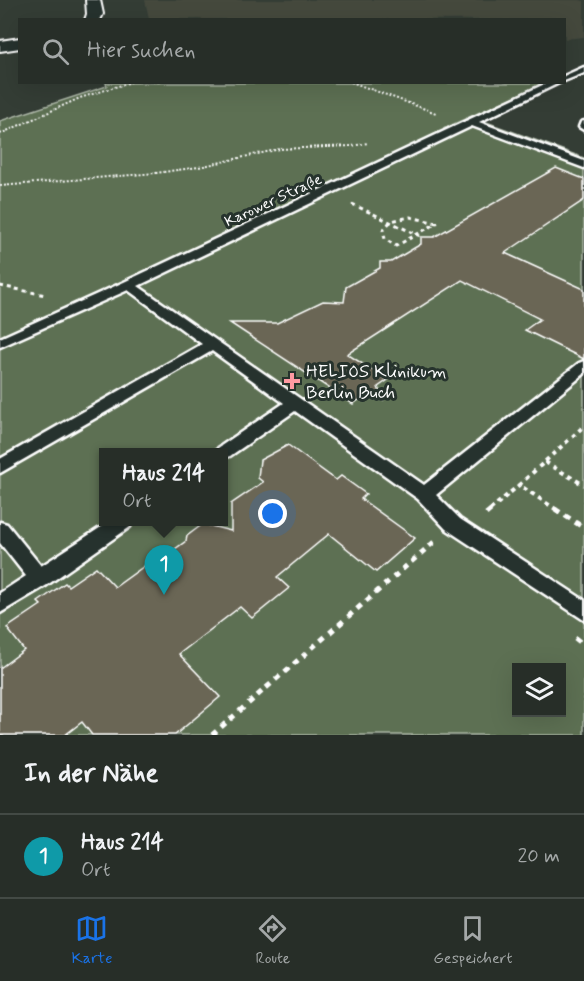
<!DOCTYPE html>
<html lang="de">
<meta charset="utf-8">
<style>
:root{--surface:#272e28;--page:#2f3630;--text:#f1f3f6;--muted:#a4a8a8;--line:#434a45;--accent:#1a73e8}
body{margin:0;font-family:Mynerve,sans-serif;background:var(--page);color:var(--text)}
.controls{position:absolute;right:18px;bottom:18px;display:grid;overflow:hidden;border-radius:0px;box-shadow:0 6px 24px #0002}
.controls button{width:54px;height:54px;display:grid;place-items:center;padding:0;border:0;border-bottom:2px solid var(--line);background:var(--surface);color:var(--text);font:30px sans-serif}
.you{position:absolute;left:273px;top:514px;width:21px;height:21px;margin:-15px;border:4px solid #fff;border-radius:50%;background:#1a73e8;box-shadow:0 0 0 9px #1a73e833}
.badge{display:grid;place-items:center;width:39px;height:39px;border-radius:50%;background:var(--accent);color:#fff;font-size:20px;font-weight:700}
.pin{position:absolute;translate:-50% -50px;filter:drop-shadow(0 2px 3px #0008)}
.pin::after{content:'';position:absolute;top:32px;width:21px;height:18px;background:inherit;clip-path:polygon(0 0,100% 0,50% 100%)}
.popup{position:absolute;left:99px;top:448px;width:129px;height:78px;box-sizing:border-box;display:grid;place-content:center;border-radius:0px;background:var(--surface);filter:drop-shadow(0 2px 4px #0005);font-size:20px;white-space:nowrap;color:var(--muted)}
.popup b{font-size:22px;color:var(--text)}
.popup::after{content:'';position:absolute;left:50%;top:100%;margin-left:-12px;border:12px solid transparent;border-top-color:var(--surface)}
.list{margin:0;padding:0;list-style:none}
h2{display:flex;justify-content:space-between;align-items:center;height:78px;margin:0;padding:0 24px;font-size:26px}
h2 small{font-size:20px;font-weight:400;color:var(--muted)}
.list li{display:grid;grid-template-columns:39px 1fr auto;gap:18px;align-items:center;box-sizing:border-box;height:84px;padding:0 24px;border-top:2px solid var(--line)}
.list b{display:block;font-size:22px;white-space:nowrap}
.list p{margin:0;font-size:20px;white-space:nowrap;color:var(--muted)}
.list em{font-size:20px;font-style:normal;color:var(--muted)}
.icon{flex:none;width:33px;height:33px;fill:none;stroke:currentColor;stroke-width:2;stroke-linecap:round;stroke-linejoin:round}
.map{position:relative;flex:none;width:584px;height:735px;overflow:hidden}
.search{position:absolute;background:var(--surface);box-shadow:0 6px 24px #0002;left:18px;right:18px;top:18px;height:66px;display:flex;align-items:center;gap:15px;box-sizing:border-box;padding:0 21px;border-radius:0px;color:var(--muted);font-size:22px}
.sheet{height:162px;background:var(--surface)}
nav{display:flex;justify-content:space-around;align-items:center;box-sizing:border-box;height:84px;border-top:2px solid var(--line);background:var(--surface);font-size:16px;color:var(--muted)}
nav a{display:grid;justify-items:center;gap:3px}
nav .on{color:var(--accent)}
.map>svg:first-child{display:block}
.built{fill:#44493e}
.green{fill:#5d7053;stroke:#aeb8a9;stroke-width:1.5;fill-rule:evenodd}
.building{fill:#6b6654;stroke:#fff;stroke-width:1.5}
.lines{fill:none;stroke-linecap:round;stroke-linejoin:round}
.lane-casing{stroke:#fff;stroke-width:5}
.street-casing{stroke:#fff;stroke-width:4}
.path-far3{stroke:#fff;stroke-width:2;stroke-dasharray:2 2;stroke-linecap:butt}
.path-far2{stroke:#fff;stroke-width:3;stroke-dasharray:4 4;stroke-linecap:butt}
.path-far1{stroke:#fff;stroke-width:4;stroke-dasharray:4.5 4.5;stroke-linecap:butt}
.path{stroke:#fff;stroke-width:5;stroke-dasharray:6 6;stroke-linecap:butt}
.lane{fill:#26332d;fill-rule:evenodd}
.street{fill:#26332d;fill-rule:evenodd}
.poi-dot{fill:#ff9aa2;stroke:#26332d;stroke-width:2}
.labels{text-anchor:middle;stroke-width:6;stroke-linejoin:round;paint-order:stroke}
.far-street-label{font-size:15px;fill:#fff;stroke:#26332d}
.poi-label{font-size:18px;fill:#fff;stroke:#26332d;text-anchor:start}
</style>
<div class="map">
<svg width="584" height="735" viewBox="0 0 584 735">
<rect width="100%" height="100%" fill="#343d35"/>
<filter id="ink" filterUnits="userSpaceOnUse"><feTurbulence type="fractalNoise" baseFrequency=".0167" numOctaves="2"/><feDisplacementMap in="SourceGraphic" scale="12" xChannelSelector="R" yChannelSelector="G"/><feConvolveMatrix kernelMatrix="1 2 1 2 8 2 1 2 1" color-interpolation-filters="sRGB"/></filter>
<g filter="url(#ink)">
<path class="built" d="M 145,0 L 580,0 L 584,1 L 584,37 L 565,39 L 564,20 L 149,19 Z"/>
<path class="green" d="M 106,83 L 544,83 L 443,129 L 473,117 L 584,158 L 584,735 L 0,735 L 0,121 L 107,86 ZM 104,452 L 224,452 L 224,522 L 104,522 ZM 516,668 L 562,668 L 562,712 L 516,712 Z"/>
<g class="building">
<path d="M 556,168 L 584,179 L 584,200 L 505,253 L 584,289 L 584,359 L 525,330 L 540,319 L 462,280 L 347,354 L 388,380 L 378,387 L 383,400 L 363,397 L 353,404 L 230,323 L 277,323 L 323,301 L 344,302 L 346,287 L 380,268 L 380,262 L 391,262 L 421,244 L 421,237 L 434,237 Z"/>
<path d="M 288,445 L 336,480 L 341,476 L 366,494 L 361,499 L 415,538 L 376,572 L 329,534 L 277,577 L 289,588 L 252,618 L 240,607 L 179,654 L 220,697 L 175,735 L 92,735 L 82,722 L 65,735 L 0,735 L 0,668 L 24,650 L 7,628 L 41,605 L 38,602 L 65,583 L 68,586 L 96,567 L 115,587 L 154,559 L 161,559 L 186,541 L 187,536 L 203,524 L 231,531 L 231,504 L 263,482 L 258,478 L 260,460 Z"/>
</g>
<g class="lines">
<defs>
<g id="lane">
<path d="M 584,67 L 584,73 L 564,81 L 564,76 Z"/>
<path d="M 549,82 L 561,82 L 479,122 L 584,161 L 584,168 L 472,126 L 138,286 L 424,485 L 579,363 L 584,361 L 584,374 L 436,495 L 460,519 L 584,600 L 584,620 L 446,529 L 418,499 L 295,411 L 230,456 L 224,458 L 224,452 L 216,452 L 218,448 L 284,403 L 212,351 L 0,473 L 0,459 L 202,344 L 128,290 L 0,347 L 0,338 L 124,282 Z"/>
<path d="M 584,121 L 584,130 L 579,127 L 581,122 Z"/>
<path d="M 0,522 L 7,524 L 41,566 L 109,522 L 132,522 L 130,527 L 47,585 L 0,613 L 0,593 L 26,576 L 0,543 Z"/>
</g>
<g id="street">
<path d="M 86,0 L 100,0 L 103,14 L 100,20 L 85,20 L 87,14 Z"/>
<path d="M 20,38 L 20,48 L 0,51 L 0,41 Z"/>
</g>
</defs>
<use href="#lane" class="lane-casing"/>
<use href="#street" class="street-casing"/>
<g class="path-far3">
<path d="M 351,82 L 436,113"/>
<path d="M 0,134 L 80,98 L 131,82"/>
<path d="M 0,186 L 156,173 L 199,167 L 280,149 L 352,146 L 368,143"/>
</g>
<g class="path-far2">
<path d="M 352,204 L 420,236"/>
<path d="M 410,217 L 437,223 L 396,246 L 385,239 L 383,230 L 391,221 Z"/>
<path d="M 0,286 L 46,295"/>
</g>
<g class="path-far1">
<path d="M 545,462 L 584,485"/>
<path d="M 490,510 L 519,485"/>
<path d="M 557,510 L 519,485 L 584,426"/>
</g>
<g class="path">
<path d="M 555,509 L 584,528"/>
<path d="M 486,514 L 492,509"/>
<path d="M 575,638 L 584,645"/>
<path d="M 212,735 L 434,542"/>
</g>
<use href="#lane" class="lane"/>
<use href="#street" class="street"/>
</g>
</g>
<path class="poi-dot" d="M289 372h6v6h6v6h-6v6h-6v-6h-6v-6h6z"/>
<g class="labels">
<g class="far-street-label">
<text transform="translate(273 200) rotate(-25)" y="5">Karower Straße</text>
</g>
<g class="poi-label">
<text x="306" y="377">HELIOS Klinikum<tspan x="306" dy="21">Berlin Buch</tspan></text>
</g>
</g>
</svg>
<div class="controls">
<button><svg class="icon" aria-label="layers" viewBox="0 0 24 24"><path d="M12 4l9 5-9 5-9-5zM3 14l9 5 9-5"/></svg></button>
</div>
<div class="you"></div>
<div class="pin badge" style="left:164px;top:595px;background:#0f9aa8">1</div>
<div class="popup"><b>Haus 214</b>Ort</div>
<div class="search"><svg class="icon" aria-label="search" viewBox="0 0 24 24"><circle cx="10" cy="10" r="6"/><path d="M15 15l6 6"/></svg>Hier suchen</div>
</div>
<section class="sheet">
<h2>In der Nähe<small></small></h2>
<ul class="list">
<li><span class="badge" style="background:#0f9aa8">1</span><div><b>Haus 214</b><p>Ort</p></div><em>20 m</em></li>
</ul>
</section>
<nav>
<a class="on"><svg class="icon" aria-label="map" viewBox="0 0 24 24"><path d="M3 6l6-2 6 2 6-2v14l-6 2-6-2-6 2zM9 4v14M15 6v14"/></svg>Karte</a>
<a><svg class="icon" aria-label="directions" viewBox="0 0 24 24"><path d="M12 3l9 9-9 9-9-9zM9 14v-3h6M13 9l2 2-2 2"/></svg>Route</a>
<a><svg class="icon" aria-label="saved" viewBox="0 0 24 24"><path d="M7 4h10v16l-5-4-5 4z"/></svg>Gespeichert</a>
</nav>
